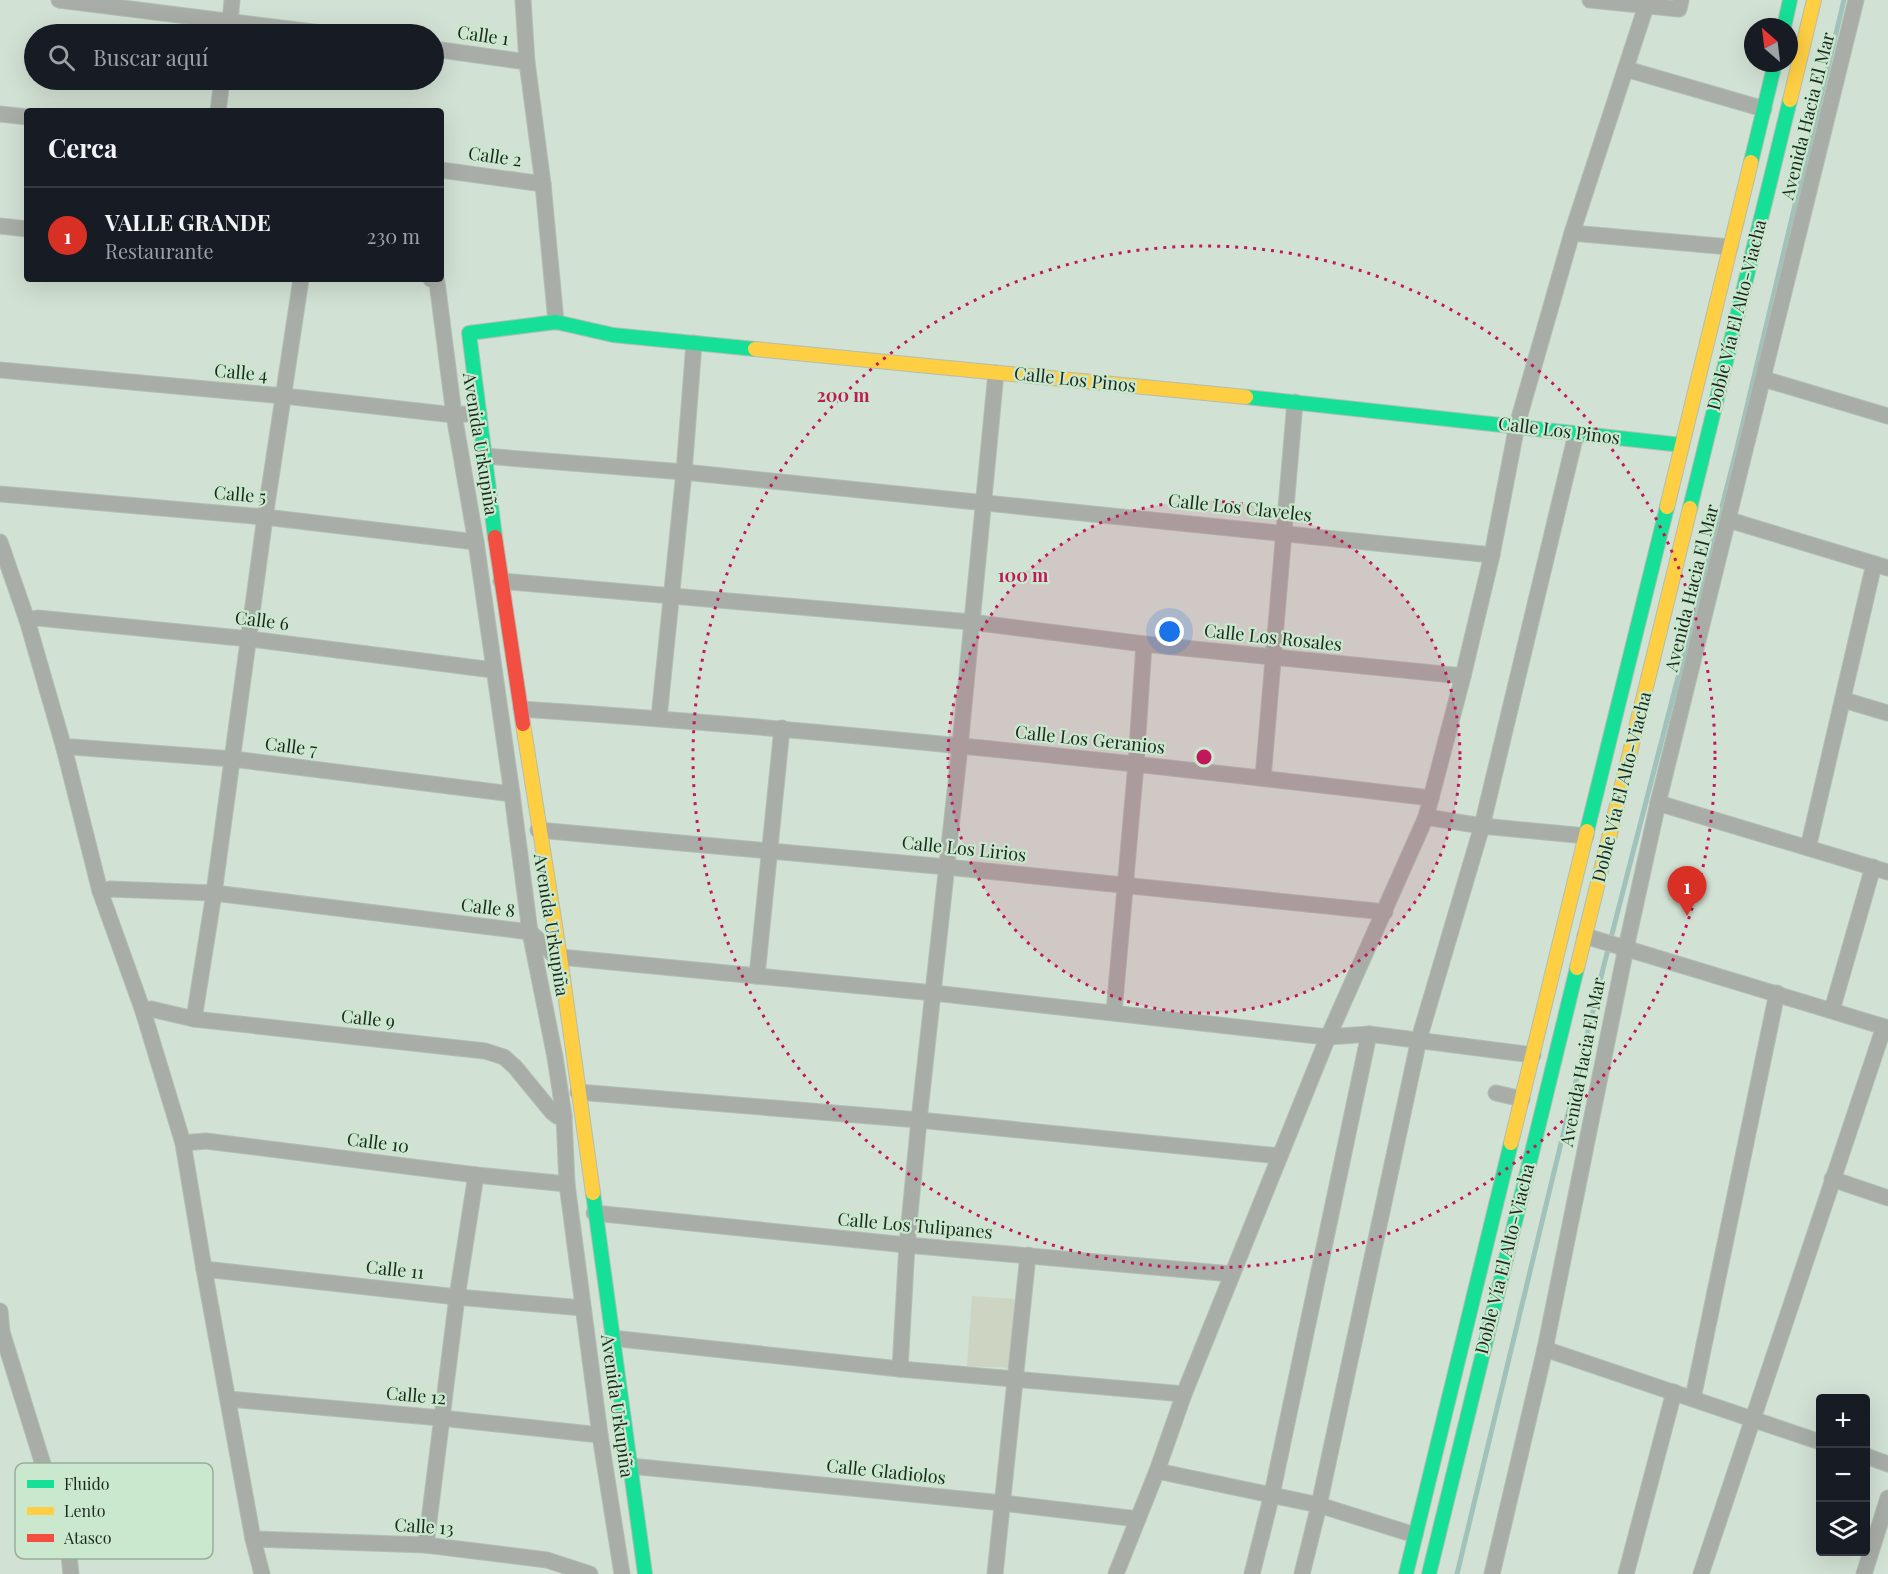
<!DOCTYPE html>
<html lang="es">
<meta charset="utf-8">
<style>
:root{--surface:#171b24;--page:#242831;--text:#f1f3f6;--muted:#9ea1a6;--line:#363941;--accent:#d93025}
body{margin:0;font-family:"Playfair Display",serif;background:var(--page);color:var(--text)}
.controls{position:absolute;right:18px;bottom:18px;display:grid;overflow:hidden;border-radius:6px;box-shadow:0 6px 24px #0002}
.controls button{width:54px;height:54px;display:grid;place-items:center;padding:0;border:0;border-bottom:2px solid var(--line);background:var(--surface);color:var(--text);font:30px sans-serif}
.compass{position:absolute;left:1744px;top:18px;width:54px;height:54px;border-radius:50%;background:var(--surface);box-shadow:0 6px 24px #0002;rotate:332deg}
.you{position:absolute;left:1170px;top:632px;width:21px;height:21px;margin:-15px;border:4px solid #fff;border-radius:50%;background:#1a73e8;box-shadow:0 0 0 9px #1a73e833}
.badge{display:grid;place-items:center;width:39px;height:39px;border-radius:50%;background:var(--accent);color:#fff;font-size:20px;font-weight:700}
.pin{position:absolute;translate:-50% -50px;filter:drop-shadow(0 2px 3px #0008)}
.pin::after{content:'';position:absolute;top:32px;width:21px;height:18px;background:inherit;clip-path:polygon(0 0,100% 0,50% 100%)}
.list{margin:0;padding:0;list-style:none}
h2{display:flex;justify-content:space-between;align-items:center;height:78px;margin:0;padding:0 24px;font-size:26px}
h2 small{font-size:20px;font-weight:400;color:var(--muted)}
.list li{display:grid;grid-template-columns:39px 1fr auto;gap:18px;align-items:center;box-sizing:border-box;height:96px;padding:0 24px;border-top:2px solid var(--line)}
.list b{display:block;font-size:22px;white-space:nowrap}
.list p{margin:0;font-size:20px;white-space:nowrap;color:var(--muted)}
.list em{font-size:20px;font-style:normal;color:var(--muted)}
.icon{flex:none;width:33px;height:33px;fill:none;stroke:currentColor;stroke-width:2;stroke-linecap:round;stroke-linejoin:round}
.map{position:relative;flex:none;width:1888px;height:1574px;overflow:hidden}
.search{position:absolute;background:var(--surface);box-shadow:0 6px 24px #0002;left:24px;top:24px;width:420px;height:66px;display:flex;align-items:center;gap:15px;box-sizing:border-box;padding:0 21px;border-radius:33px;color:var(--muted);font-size:22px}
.panel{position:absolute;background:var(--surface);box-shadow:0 6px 24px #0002;left:24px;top:108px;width:420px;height:174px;border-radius:6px}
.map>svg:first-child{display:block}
.green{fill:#cdd5c2}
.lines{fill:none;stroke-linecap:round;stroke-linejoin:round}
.stream{stroke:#a0c2ba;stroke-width:5}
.street-casing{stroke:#b2beb3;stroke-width:17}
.fast-casing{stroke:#b2beb3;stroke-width:16}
.slow-casing{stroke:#b2beb3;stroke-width:16}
.jam-casing{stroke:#b2beb3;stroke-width:16}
.street{stroke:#a8ada7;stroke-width:15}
.fast{stroke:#16e098;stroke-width:14}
.slow{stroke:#ffcf43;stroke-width:14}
.jam{stroke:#f24e42;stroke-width:14}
.ring{fill:none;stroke:#c2185b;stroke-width:3;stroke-dasharray:3 6}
.labels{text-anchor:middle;stroke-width:4.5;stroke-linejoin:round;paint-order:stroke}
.street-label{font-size:18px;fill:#1c271e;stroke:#cae8ce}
.key{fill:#cae8ce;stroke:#96ae99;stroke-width:1.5}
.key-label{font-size:16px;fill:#1c271e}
.centre{fill:#c2185b;stroke:#cae8ce;stroke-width:3}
.ring-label{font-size:18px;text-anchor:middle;font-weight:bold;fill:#c2185b;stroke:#cae8ce;stroke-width:4.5;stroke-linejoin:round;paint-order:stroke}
</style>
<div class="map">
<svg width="1888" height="1574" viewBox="0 0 1888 1574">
<rect width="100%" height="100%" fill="#d1e1d3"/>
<path class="green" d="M 972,1296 L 1016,1299 L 1011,1368 L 967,1366 Z"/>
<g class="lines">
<path class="stream" d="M 1457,1574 L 1604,965 L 1737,448 L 1844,0"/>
<defs>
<g id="street">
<path d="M 59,0 L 330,34"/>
<path d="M 523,0 L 527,62 L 543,184 L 556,322"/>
<path d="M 1590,0 L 1679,9 L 1681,0"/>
<path d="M 229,34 L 232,0"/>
<path d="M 434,49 L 527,62"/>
<path d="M 1626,69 L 1764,109"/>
<path d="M 218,111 L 222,80"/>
<path d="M 0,114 L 27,117"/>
<path d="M 441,170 L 543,184"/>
<path d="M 0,226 L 27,229"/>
<path d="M 1572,233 L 1730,247"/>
<path d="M 431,279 L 437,282 L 454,415 L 476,542 L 512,794 L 530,932 L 555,1057 L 564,1116 L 567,1184 L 600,1435 L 622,1574"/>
<path d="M 0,370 L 284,396 L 454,415 L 479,413"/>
<path d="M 1764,379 L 1888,416"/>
<path d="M 484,456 L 684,472 L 1492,555"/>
<path d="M 0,494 L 265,517 L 476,542"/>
<path d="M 1729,520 L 1888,568"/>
<path d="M 0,542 L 27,620 L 64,748 L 100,891 L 143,1011 L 183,1143 L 204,1269 L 253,1539 L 262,1574"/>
<path d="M 501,581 L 971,622 L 1144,644 L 1463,676"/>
<path d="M 27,620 L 38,618 L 250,639 L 493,670"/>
<path d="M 1844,700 L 1888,713"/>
<path d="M 521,709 C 825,729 1129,762 1431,798"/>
<path d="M 659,718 L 684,472 L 694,343"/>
<path d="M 64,748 L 72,747 L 233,759 L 512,794"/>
<path d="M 1263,778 L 1295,402"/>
<path d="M 1658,803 L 1888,872"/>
<path d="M 1426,817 L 1482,826 L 1586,836"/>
<path d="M 538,830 L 947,867 L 1385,912"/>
<path d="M 1808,848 L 1874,564"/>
<path d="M 100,891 L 110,889 L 214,893 L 530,932 L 556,957 L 560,957 L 934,993 L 1308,1035 L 1328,1037 L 1369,1034 L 1533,1055"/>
<path d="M 1585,936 L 1888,1028"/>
<path d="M 757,976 L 782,728"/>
<path d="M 1832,1010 L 1873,867"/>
<path d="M 143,1011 L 151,1009 L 194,1019 L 485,1051 L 504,1057 L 515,1067 L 552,1112 L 557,1116 L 564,1116"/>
<path d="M 1114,1012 L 1136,764 L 1144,644"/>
<path d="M 194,1019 L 214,893 L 265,517 L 301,279"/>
<path d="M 578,1092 L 919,1120 L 1280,1156"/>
<path d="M 1496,1093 L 1522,1099"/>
<path d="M 183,1143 L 206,1141 L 476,1175 L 567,1184"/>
<path d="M 1832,1179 L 1888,1198"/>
<path d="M 594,1213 L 907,1245 L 1232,1274"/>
<path d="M 204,1269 L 457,1297 L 583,1308"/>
<path d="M 0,1311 L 2,1332 L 68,1545 L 71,1574"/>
<path d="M 611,1338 L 900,1369 L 1184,1394"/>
<path d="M 1545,1349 L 1820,1442"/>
<path d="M 900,1369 L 907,1245 L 919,1120 L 960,746 L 996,373"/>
<path d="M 1693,1398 L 1777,993"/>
<path d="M 229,1399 L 441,1418 L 600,1435"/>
<path d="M 1866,1456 L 1888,1464"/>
<path d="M 630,1466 L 1002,1503 L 1138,1519"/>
<path d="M 1157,1471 L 1319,1505 L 1415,1535"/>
<path d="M 253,1539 L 426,1545 L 547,1560 L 590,1574"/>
<path d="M 426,1545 L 457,1297 L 476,1175"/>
<path d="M 995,1574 L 1028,1255"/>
<path d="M 1116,1574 L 1157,1471 L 1184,1394 L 1328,1037 L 1426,817 L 1463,676 L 1492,555 L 1517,425 L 1572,233 L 1648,0"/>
<path d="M 1252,1574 L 1272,1494 L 1369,1034"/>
<path d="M 1302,1574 L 1319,1505 L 1419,1039 L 1482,826 L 1576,434"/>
<path d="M 1492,1574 L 1545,1349 L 1626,948 L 1658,803 L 1856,0"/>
<path d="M 1626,1574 L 1674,1392"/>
<path d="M 1701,1574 L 1884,1027"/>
<path d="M 1864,1574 L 1888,1498"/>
</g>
<g id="fast">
<path d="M 1784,27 L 1790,0"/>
<path d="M 1751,162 L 1775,63"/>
<path d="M 1246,397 L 1682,445"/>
<path d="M 1690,508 L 1790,100"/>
<path d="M 495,537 L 469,333 L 556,322 L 613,335 L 755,349"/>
<path d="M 1587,831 L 1667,507"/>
<path d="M 593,1193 L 645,1574"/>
<path d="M 1406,1574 L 1511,1143"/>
<path d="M 1429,1574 L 1577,968"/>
</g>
<g id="slow">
<path d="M 1790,100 L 1814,0"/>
<path d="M 755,349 L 1246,397"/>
<path d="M 1667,507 L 1751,162"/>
<path d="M 523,724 L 560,957 L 593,1193"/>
<path d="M 1577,968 L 1690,508"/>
<path d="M 1511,1143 L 1587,831"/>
</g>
<path id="jam" d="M 495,537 L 523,724"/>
</defs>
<use href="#street" class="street-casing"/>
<use href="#fast" class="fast-casing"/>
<use href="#slow" class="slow-casing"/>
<use href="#jam" class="jam-casing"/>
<use href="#street" class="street"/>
<use href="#fast" class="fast"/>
<use href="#slow" class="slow"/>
<use href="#jam" class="jam"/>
</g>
<circle cx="1204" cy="757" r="256" fill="#c2185b" fill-opacity=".12"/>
<g class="ring">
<circle cx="1204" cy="757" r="256"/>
<circle cx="1204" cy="757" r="511"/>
</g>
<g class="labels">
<g class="street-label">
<text transform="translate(483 36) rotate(8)" y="6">Calle 1</text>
<text transform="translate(1808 116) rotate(-76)" y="6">Avenida Hacia El Mar</text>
<text transform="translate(495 157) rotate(8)" y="6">Calle 2</text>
<text transform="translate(1737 315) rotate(-76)" y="6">Doble Vía El Alto-Viacha</text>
<text transform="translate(241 373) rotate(5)" y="6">Calle 4</text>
<text transform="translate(1075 380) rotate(6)" y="6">Calle Los Pinos</text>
<text transform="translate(1559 431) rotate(7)" y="6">Calle Los Pinos</text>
<text transform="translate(480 444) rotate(81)" y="6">Avenida Urkupiña</text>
<text transform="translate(240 495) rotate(5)" y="6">Calle 5</text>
<text transform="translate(1240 508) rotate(6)" y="6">Calle Los Claveles</text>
<text transform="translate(1692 588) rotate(-76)" y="6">Avenida Hacia El Mar</text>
<text transform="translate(262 621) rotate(7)" y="6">Calle 6</text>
<text transform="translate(1273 638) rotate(6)" y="6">Calle Los Rosales</text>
<text transform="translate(1090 740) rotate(6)" y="6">Calle Los Geranios</text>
<text transform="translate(291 747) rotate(7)" y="6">Calle 7</text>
<text transform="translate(1622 787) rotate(-76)" y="6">Doble Vía El Alto-Viacha</text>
<text transform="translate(964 849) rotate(6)" y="6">Calle Los Lirios</text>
<text transform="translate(488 908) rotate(7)" y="6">Calle 8</text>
<text transform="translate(551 925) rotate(81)" y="6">Avenida Urkupiña</text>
<text transform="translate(368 1019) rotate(6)" y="6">Calle 9</text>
<text transform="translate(1583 1062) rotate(-79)" y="6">Avenida Hacia El Mar</text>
<text transform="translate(378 1143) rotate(7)" y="6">Calle 10</text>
<text transform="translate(915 1226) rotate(5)" y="6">Calle Los Tulipanes</text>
<text transform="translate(1505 1259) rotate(-76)" y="6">Doble Vía El Alto-Viacha</text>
<text transform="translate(395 1270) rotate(6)" y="6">Calle 11</text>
<text transform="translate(416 1396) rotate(5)" y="6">Calle 12</text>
<text transform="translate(617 1406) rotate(82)" y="6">Avenida Urkupiña</text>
<text transform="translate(886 1472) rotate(6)" y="6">Calle Gladiolos</text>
<text transform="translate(424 1527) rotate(4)" y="6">Calle 13</text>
</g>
</g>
<rect x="15" y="1463" width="198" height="96" rx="9" class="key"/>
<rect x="27" y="1480" width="27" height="8" fill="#16e098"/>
<rect x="27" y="1507" width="27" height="8" fill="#ffcf43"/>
<rect x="27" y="1534" width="27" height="8" fill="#f24e42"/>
<g class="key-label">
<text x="64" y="1490">Fluido</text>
<text x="64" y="1517">Lento</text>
<text x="64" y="1544">Atasco</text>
</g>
<circle cx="1204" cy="757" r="9" class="centre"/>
<g class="ring-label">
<text x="843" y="402">200 m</text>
<text x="1023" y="582">100 m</text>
</g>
</svg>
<div class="controls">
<button>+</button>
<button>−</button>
<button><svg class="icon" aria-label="layers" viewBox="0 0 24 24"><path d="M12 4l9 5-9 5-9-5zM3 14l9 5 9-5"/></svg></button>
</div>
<svg class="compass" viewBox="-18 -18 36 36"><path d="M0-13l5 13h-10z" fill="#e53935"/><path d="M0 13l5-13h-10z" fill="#9ea1a6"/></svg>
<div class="you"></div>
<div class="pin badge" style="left:1687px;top:916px">1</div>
<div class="search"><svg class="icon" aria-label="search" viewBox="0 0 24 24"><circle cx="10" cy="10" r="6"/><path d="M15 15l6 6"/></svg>Buscar aquí</div>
<section class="panel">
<h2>Cerca<small></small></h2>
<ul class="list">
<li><span class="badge">1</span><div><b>VALLE GRANDE</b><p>Restaurante</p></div><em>230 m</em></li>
</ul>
</section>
</div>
